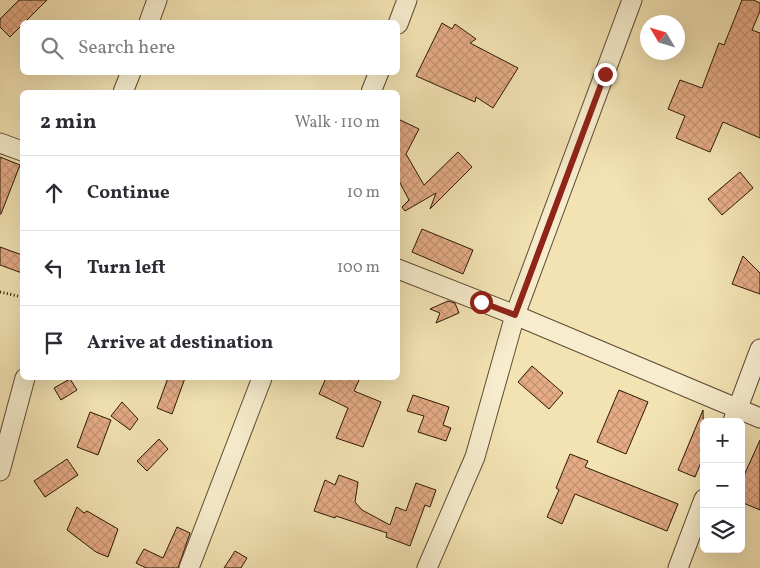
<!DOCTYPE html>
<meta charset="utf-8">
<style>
:root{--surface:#fff;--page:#f2f2f3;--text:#2b2b33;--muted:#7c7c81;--line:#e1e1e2}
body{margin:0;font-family:Vollkorn,serif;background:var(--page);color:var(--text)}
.controls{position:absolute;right:15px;bottom:15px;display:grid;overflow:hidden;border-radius:8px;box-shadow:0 5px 20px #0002}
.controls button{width:45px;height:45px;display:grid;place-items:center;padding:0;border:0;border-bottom:1px solid var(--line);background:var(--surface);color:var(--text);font:25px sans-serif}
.compass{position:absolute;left:640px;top:15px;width:45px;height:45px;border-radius:50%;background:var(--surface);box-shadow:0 5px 20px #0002;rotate:308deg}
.stop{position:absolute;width:15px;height:15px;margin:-11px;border:4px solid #8f2418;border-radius:50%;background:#fff}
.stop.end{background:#8f2418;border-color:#fff;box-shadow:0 1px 5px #0008}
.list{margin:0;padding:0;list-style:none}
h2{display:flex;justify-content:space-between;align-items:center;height:65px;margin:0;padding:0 20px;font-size:21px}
h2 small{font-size:16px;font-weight:400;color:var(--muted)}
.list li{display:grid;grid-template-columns:32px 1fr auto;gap:15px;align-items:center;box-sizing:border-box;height:75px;padding:0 20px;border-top:1px solid var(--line)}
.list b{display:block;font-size:19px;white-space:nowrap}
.list em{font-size:16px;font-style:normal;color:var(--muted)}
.icon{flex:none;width:28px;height:28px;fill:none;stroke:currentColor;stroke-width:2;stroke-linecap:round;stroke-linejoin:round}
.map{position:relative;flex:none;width:760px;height:568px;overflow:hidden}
.search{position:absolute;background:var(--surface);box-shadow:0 5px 20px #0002;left:20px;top:20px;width:380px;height:55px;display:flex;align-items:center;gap:12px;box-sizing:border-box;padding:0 18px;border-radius:8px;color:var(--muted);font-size:19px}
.panel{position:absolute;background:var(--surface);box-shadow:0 5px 20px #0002;left:20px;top:90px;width:380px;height:290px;border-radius:8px}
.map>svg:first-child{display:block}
.building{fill:url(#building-cross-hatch);stroke:#2b1908}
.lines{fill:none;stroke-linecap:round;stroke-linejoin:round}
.minor-casing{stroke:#5d4c33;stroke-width:21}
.path{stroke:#2b1908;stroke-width:3;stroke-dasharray:1 2.5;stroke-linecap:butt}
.minor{stroke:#f7edce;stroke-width:19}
.route{stroke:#8f2418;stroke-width:6}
</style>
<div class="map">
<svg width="760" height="568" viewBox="0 0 760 568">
<defs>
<pattern id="building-cross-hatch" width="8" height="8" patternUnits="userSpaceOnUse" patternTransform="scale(1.25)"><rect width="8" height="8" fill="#e5ac86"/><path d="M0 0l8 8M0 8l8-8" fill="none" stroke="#c59372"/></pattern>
</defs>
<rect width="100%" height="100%" fill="#f3e3b3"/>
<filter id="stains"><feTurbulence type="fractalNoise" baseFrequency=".004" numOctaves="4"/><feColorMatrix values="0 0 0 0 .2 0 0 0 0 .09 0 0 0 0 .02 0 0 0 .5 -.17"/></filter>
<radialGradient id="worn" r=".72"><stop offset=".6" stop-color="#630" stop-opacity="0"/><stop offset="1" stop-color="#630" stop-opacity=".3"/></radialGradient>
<g class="building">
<path d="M 19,0 L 47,0 L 10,37 L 0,27 L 0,19 Z"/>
<path d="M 742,0 L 753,0 L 760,3 L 760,11 L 752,30 L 760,33 L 760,138 L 723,122 L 710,152 L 676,138 L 685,116 L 668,109 L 680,80 L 702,88 L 719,43 L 724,45 Z"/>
<path d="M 442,23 L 452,29 L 455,24 L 476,39 L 470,43 L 518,68 L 493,108 L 476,97 L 475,102 L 416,76 Z"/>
<path d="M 398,119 L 419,129 L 406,154 L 424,185 L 458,152 L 472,167 L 430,209 L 436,193 L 405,211 L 402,207 L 409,200 L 398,179 Z"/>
<path d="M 0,157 L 20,165 L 1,214 L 0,214 Z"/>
<path d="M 740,172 L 753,188 L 722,215 L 708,199 Z"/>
<path d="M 422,229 L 473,250 L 463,274 L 412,252 Z"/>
<path d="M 0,247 L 22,255 L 22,273 L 0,265 Z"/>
<path d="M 743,256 L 760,273 L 760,294 L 732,284 Z"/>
<path d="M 448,301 L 455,303 L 459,313 L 436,323 L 440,313 L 430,309 Z"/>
<path d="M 532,366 L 563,393 L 549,409 L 518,382 Z"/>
<path d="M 168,378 L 185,378 L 172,414 L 157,408 Z"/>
<path d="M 326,378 L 360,378 L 354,391 L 381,402 L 363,447 L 336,438 L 348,408 L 319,394 Z"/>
<path d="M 70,379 L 77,390 L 61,400 L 54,388 Z"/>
<path d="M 619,390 L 648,402 L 626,454 L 597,442 Z"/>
<path d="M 413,395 L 449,407 L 443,425 L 451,428 L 446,441 L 418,432 L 424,416 L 407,411 Z"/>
<path d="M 122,402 L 138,419 L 130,430 L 111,416 Z"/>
<path d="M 703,410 L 704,455 L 695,477 L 678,470 Z"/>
<path d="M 90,412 L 111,420 L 98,455 L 77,447 Z"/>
<path d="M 159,439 L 168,449 L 147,471 L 137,461 Z"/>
<path d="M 760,440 L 760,510 L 741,502 L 741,482 Z"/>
<path d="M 570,454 L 588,461 L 585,467 L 678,504 L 667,531 L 575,494 L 562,524 L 547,517 L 559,490 L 556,488 Z"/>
<path d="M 67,459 L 78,475 L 45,497 L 34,481 Z"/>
<path d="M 339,475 L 358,482 L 355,502 L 362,510 L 390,525 L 396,507 L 406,511 L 416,483 L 436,490 L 430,507 L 425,505 L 410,546 L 386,537 L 387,533 L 336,516 L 335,518 L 314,511 L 325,480 L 335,485 Z"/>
<path d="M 77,507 L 84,513 L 87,511 L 118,529 L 108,557 L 96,552 L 67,530 Z"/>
<path d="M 177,527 L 190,533 L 178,568 L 146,568 L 136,563 L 144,549 L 163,558 Z"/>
<path d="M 235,551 L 247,558 L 241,568 L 224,568 Z"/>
</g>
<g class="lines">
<defs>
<g id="minor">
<path d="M 149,22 L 157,0"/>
<path d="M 398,24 L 407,0"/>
<path d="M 123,92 L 131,72"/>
<path d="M 371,92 L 379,72"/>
<path d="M 0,143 L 22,151"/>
<path d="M 398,269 L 515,315 L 760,418"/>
<path d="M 733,421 L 760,349"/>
<path d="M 0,471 L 25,378"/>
<path d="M 189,568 L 262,378"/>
<path d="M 427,568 L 475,457 L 515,315 L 632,0"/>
<path d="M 678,568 L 704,499"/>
</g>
</defs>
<use href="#minor" class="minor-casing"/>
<path class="path" d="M 0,292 L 22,297"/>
<use href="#minor" class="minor"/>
</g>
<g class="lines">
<path class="route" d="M 481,302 L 515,315 L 605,74"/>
</g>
<rect width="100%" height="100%" filter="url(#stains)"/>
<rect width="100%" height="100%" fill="url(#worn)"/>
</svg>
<div class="controls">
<button>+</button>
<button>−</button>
<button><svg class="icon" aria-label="layers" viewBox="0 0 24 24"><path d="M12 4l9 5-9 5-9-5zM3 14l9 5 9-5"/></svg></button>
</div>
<svg class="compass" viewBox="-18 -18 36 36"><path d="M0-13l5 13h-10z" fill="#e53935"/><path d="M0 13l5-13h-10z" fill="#7c7c81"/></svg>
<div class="stop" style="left:481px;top:302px"></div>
<div class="stop end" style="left:605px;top:74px"></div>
<div class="search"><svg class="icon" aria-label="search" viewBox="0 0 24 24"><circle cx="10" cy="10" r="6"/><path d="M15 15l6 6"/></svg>Search here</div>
<section class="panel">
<h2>2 min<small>Walk · 110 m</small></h2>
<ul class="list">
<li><svg class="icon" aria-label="ahead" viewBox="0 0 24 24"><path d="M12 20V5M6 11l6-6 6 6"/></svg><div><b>Continue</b></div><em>10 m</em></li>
<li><svg class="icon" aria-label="left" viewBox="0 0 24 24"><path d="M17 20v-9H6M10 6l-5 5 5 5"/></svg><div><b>Turn left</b></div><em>100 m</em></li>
<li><svg class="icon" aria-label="arrive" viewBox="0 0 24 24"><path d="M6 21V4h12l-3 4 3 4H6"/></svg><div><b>Arrive at destination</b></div></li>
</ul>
</section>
</div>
